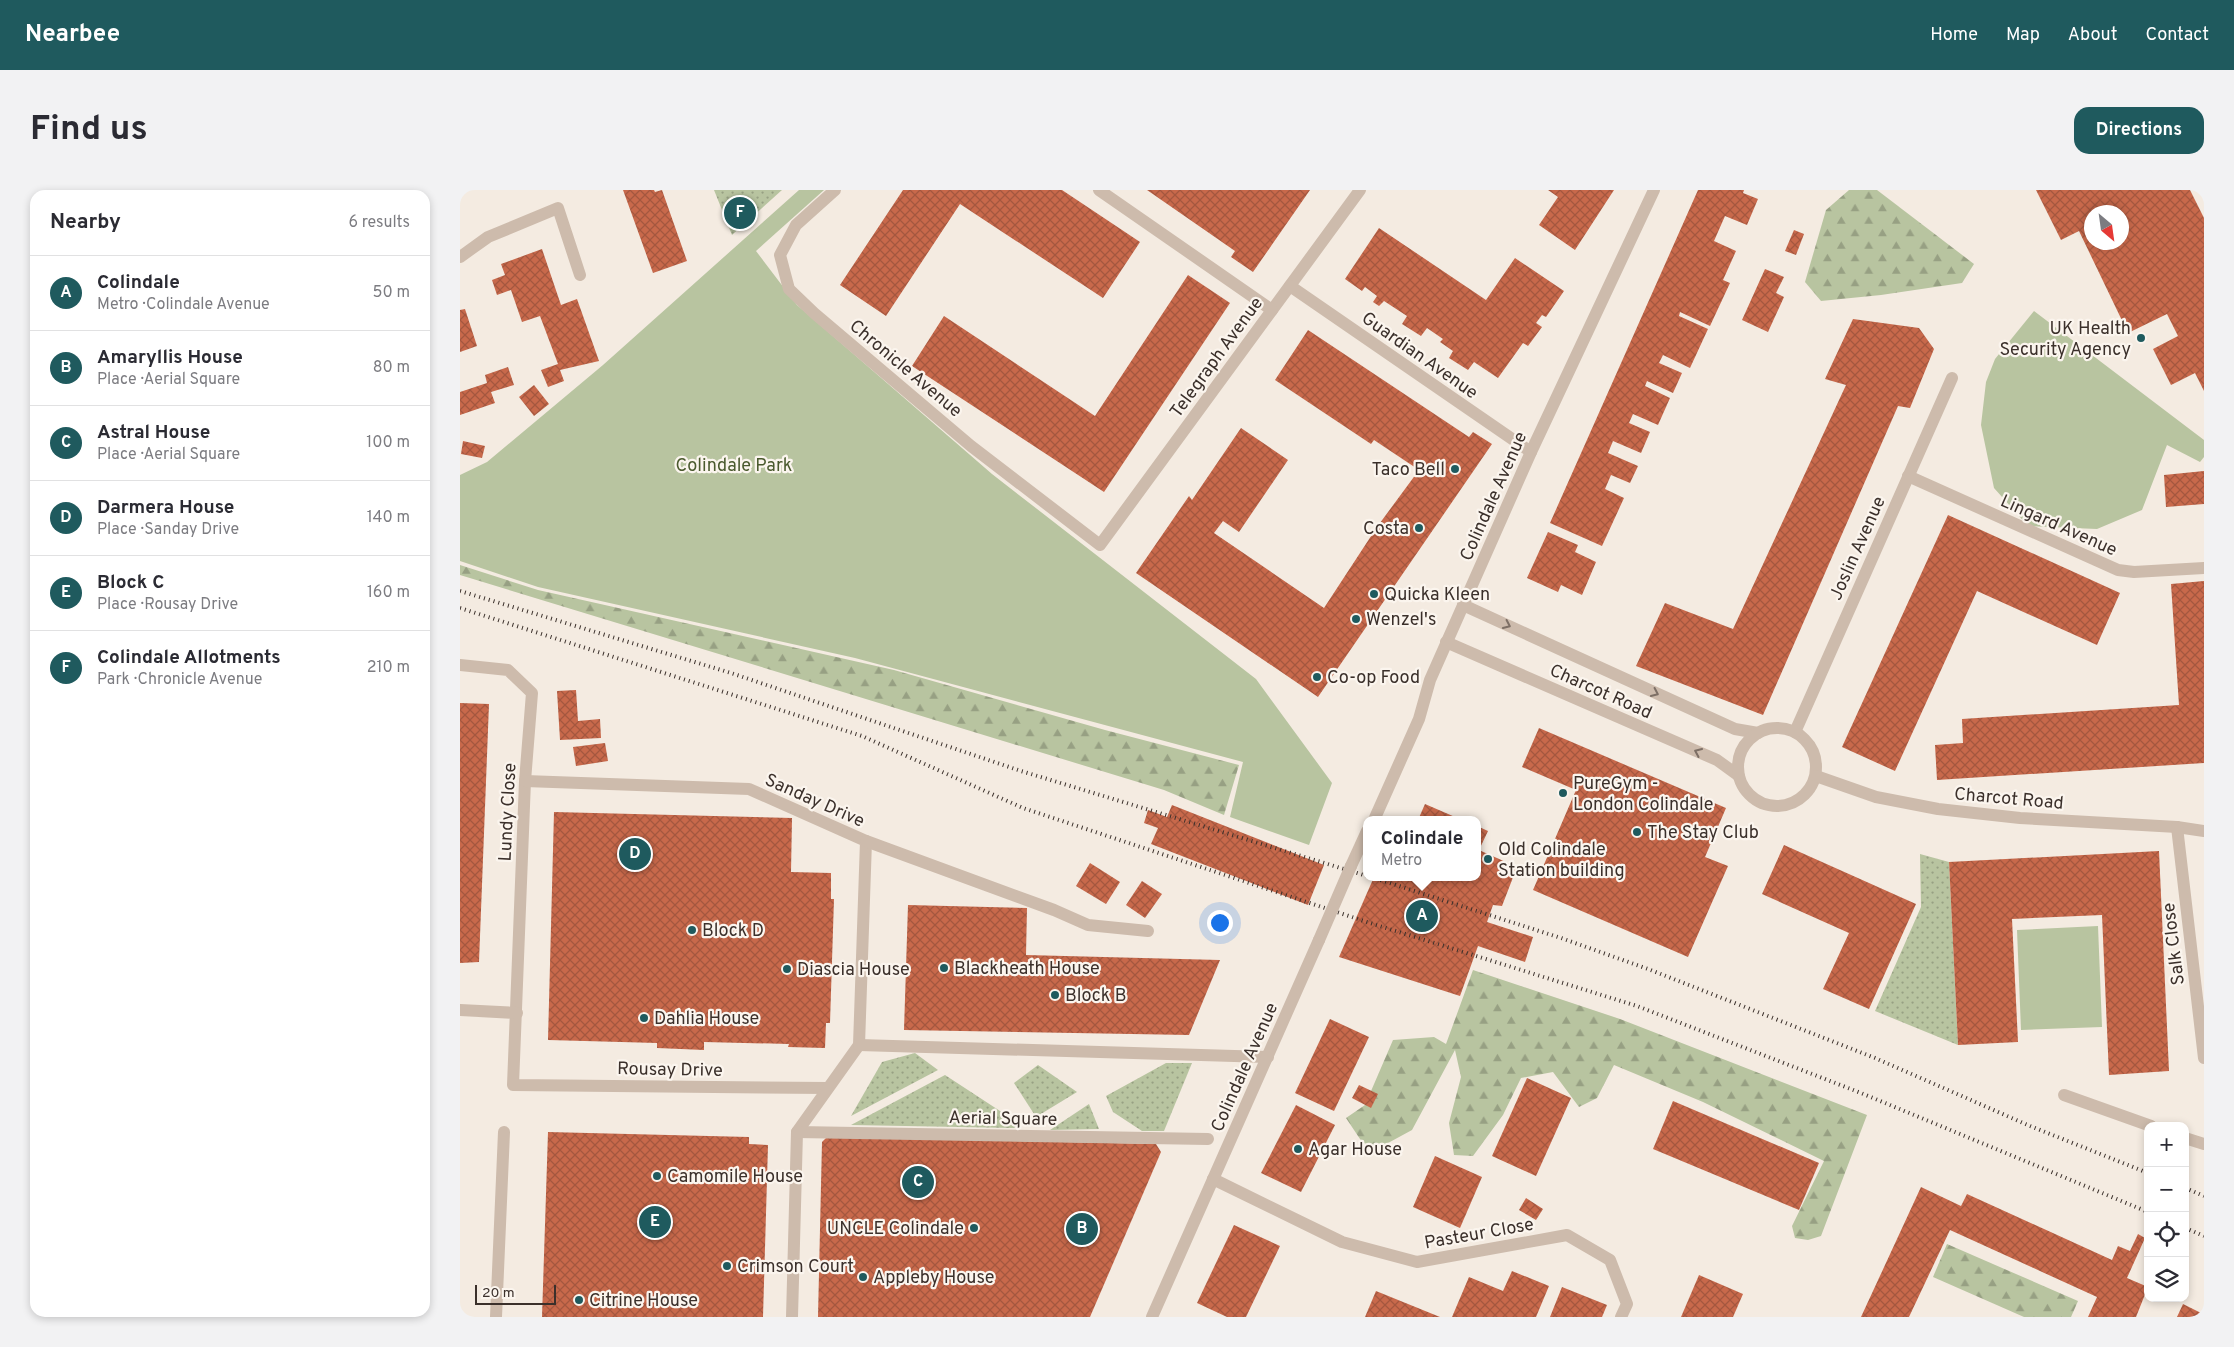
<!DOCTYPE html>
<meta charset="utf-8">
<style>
:root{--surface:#fff;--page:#f2f2f3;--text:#2b2b33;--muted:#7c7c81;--line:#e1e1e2;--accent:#1f5a5e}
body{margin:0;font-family:Overpass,sans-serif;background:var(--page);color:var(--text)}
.controls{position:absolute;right:15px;bottom:15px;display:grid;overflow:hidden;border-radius:10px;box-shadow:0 2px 8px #0003}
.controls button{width:45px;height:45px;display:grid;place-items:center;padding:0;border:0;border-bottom:1px solid var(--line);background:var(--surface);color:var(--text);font:25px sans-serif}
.compass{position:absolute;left:1624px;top:15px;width:45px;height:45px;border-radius:50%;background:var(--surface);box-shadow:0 2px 8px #0003;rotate:151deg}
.scale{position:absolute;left:15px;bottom:12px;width:81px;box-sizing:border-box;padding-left:5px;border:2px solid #3b302b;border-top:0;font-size:14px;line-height:18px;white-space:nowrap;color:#3b302b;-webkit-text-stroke:4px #fbf5ee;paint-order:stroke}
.you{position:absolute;left:759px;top:732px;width:18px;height:18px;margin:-12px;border:4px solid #fff;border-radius:50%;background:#1a73e8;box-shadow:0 0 0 8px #1a73e833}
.badge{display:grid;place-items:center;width:32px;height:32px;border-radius:50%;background:var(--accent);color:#fff;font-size:16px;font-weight:700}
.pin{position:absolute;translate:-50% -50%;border:2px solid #fff;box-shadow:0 1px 5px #0006}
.popup{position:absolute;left:903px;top:626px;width:118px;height:65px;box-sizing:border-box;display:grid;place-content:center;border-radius:10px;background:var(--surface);filter:drop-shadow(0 1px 4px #0005);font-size:16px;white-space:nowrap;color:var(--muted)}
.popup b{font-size:19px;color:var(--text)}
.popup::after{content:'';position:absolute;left:50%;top:100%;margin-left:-10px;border:10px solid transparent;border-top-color:var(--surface)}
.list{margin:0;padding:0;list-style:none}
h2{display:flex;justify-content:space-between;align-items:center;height:65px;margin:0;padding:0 20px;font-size:21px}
h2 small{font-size:16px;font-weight:400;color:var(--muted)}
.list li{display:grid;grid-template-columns:32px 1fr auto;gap:15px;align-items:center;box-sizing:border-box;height:75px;padding:0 20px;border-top:1px solid var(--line)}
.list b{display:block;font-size:19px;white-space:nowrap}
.list p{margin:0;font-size:16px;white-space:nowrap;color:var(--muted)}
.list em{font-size:16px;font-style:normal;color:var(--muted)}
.icon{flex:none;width:28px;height:28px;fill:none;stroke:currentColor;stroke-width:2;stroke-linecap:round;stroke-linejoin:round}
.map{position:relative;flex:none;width:1744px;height:1127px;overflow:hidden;border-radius:15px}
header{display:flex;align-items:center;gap:30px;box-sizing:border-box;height:70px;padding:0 25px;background:var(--accent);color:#fff}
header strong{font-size:24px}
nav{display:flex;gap:28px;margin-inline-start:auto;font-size:18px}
.intro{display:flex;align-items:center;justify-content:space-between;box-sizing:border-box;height:120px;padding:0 30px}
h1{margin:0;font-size:35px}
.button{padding:12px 22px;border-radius:15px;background:var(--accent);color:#fff;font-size:18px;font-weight:700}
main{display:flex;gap:30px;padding:0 30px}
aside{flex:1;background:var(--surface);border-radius:15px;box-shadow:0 2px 8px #0003}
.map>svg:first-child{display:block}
.grass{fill:url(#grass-dots)}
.forest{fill:url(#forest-firs)}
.park{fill:#b8c4a0}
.building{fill:url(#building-cross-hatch);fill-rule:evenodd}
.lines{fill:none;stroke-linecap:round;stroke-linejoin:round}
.minor{stroke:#cdbbac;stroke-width:12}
.rail{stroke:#3b302b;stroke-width:4;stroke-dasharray:1 4;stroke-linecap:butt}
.minor-bridge{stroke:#cdbbac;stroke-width:12}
.oneway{stroke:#7d6f65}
.poi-dot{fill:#1f5a5e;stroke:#fbf5ee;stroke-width:2}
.labels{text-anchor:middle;stroke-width:4.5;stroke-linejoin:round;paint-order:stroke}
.poi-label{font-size:18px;fill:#3b302b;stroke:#fbf5ee;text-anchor:start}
.street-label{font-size:18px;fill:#3b302b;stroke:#fbf5ee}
.park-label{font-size:18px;fill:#4a5a2e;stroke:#fbf5ee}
</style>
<header>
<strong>Nearbee</strong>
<nav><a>Home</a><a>Map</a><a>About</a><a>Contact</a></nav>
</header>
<div class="intro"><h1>Find us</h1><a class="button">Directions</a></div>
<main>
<aside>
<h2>Nearby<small>6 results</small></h2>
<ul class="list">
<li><span class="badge">A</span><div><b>Colindale</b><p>Metro · Colindale Avenue</p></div><em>50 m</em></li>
<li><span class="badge">B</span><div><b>Amaryllis House</b><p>Place · Aerial Square</p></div><em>80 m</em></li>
<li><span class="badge">C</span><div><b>Astral House</b><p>Place · Aerial Square</p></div><em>100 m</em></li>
<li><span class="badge">D</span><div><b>Darmera House</b><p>Place · Sanday Drive</p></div><em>140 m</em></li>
<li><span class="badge">E</span><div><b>Block C</b><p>Place · Rousay Drive</p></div><em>160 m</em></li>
<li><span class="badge">F</span><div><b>Colindale Allotments</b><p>Park · Chronicle Avenue</p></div><em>210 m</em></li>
</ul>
</aside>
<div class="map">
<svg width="1744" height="1127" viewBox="0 0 1744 1127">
<defs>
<pattern id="grass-dots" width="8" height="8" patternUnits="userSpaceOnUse" patternTransform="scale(1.25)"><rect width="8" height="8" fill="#b8c4a0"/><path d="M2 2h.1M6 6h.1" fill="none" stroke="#97a083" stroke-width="1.8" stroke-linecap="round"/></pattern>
<pattern id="forest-firs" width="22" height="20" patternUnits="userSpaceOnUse" patternTransform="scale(1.25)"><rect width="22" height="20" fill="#b8c4a0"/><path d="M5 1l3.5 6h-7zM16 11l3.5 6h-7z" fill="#97a083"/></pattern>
<pattern id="building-cross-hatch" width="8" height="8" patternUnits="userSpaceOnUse" patternTransform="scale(1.25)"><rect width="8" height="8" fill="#c8694b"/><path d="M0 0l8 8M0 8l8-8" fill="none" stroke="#a4573f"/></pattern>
</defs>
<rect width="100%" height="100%" fill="#f4ebe1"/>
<g class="grass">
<path d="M 254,0 L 322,0 L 272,45 Z"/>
<path d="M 1460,664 L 1489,672 L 1498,855 L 1415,821 L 1461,717 Z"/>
<path d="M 455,863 L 478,880 L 391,926 L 422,872 Z"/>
<path d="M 706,873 L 732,873 L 704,941 L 682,941 L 653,922 L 646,906 Z"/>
<path d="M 578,875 L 617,902 L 576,927 L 554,893 Z"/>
<path d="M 485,885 L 560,934 L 554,938 L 391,935 Z"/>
<path d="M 629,914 L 639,939 L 590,940 Z"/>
</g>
<g class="forest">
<path d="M 1389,0 L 1417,0 L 1514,74 L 1502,93 L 1421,105 L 1361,111 L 1345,92 L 1366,20 Z"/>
<path d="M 0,375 L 78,400 L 434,480 L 645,540 L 779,575 L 764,625 L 704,600 L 0,385 Z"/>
<path d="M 1013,780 L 1160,829 L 1407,925 L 1361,1046 L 1348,1050 L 1335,1048 L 1332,1036 L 1364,971 L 1243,912 L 1154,875 L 1137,908 L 1119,917 L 1093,882 L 1061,888 L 1043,925 L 1013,966 L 994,965 L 989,933 L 1001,887 L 995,860 L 952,940 L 917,959 L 902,952 L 886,928 L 905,915 L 933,850 L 974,847 L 986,854 Z"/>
<path d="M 1487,1054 L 1618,1111 L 1611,1127 L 1564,1127 L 1473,1087 Z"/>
</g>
<g class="park">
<path d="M 339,0 L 364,0 L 296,61 L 337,115 L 532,284 L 796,489 L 872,593 L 849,655 L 770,627 L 783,572 L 395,468 L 78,397 L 0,371 L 0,285 L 27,272 L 143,175 Z"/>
<path d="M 1574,121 L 1744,250 L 1744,267 L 1740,272 L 1707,255 L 1682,320 L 1637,339 L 1568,336 L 1534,298 L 1521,235 L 1526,192 L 1535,169 Z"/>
<path d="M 1638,736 L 1642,837 L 1561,840 L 1557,740 Z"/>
</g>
<g class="building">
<path d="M 163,0 L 194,0 L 195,2 L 202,0 L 227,71 L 193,83 Z"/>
<path d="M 443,0 L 602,0 L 680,52 L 643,108 L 500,14 L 426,126 L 380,95 Z"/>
<path d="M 687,0 L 850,0 L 793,82 L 771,67 L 775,61 Z"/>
<path d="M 1088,0 L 1154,0 L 1115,60 L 1079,35 L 1098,7 Z"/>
<path d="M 1238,0 L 1284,0 L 1283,3 L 1298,9 L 1287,35 L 1265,26 L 1254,51 L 1276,61 L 1263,90 L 1270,93 L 1250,136 L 1220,122 L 1219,126 L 1248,139 L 1230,178 L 1203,165 L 1199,173 L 1222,183 L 1213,203 L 1187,191 L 1185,196 L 1210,208 L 1198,235 L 1173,224 L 1169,233 L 1190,242 L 1181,263 L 1153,251 L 1148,263 L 1178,276 L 1170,293 L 1151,285 L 1145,299 L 1164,308 L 1142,356 L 1090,333 Z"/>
<path d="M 1576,0 L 1730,0 L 1744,28 L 1744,201 L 1735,183 L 1711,195 L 1693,159 L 1718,146 L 1707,124 L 1668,143 L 1619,41 L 1601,50 ZM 1632,22 L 1662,22 L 1662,52 L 1632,52 Z"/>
<path d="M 919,38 L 1026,110 L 1055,68 L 1104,101 L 1086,127 L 1082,125 L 1076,133 L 1082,137 L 1068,156 L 1063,153 L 1038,188 L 1014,172 L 1008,180 L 989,168 L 993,161 L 980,152 L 983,149 L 967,138 L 961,146 L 942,134 L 947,126 L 924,111 L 919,116 L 913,112 L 917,106 L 905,97 L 902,101 L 885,89 Z"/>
<path d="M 1334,40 L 1344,44 L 1336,65 L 1325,61 Z"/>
<path d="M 82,59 L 101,115 L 117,109 L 139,171 L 100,180 L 104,191 L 88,197 L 81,180 L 98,174 L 80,126 L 62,132 L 51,100 L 37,105 L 32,90 L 45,85 L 41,74 Z"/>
<path d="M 1305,79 L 1324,87 L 1316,103 L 1324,107 L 1308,142 L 1282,130 Z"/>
<path d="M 728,85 L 770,113 L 644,302 L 452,176 L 484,126 L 635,226 Z"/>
<path d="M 5,119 L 17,156 L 0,162 L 0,120 Z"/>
<path d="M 1393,129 L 1459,138 L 1474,159 L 1450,218 L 1438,216 L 1303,525 L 1176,476 L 1205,413 L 1273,439 L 1386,195 L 1365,189 Z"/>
<path d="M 848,140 L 1009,247 L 1013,242 L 1032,254 L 858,507 L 676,383 L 729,306 L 732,310 L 781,238 L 828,270 L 779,342 L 763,331 L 754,343 L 864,418 L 917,337 L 959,280 L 914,250 L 911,254 L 815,190 Z"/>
<path d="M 48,177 L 54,195 L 31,202 L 35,213 L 0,225 L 0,202 L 27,193 L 25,185 Z"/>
<path d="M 74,195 L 89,214 L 74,226 L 59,207 Z"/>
<path d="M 3,251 L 25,256 L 22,268 L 1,264 Z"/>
<path d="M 1744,281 L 1744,314 L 1706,317 L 1704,285 Z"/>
<path d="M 1488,325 L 1660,403 L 1637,455 L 1517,401 L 1435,581 L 1382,557 Z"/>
<path d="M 1088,342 L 1118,355 L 1115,362 L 1136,372 L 1122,405 L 1101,395 L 1098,402 L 1067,388 Z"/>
<path d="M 1744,391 L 1744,573 L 1477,590 L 1475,555 L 1503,553 L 1502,529 L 1719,515 L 1711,394 Z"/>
<path d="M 116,500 L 118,531 L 140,529 L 141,548 L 100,550 L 97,501 Z"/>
<path d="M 0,513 L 29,514 L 19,772 L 0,773 Z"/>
<path d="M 1079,538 L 1266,618 L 1245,667 L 1268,676 L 1228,767 L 1073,700 L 1116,600 L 1062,577 Z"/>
<path d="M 145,553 L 148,571 L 116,576 L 113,557 Z"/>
<path d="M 965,614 L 1002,630 L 958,630 Z"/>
<path d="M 712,615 L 864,675 L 848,715 L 691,654 L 698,638 L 684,633 L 688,620 L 707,627 Z"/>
<path d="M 94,622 L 332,628 L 331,682 L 371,683 L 371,709 L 374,709 L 370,833 L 366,833 L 365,858 L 328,857 L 329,854 L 244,852 L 244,860 L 197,858 L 197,853 L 88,850 Z"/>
<path d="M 1017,636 L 1028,641 L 1019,660 L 1057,677 L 1042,716 L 1033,715 L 1027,732 L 1073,747 L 1065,772 L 1018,756 L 1000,806 L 879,767 L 914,687 L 1017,687 Z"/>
<path d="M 1324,655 L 1456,714 L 1409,819 L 1363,799 L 1389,743 L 1302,704 Z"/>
<path d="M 1699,661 L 1709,881 L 1649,885 L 1642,725 L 1552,729 L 1558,852 L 1498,855 L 1489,672 Z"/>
<path d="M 630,673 L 660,692 L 646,714 L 616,696 Z"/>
<path d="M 682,691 L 702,704 L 685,728 L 666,715 Z"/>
<path d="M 448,715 L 567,718 L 566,765 L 760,770 L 729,845 L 444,840 Z"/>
<path d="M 870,829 L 909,847 L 874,921 L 835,903 Z"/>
<path d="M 1067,888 L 1111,908 L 1076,986 L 1032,966 Z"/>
<path d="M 899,895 L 918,904 L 911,918 L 892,908 Z"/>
<path d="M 1213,911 L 1359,973 L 1339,1020 L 1193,959 Z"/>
<path d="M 836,915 L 875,935 L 841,1002 L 801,983 Z"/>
<path d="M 88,942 L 289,947 L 289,954 L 308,955 L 303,1127 L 82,1127 Z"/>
<path d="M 367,947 L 696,954 L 701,962 L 630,1127 L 358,1127 L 362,952 Z"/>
<path d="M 975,966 L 1022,987 L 1000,1038 L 953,1017 Z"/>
<path d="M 1461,997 L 1501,1016 L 1507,1004 L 1652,1070 L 1658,1056 L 1670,1061 L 1678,1044 L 1685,1048 L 1667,1088 L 1688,1097 L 1676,1127 L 1628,1127 L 1637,1107 L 1490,1040 L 1449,1127 L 1401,1127 Z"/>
<path d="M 1066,1008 L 1083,1019 L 1076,1030 L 1059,1020 Z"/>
<path d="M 774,1035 L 820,1056 L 786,1127 L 767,1127 L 737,1113 Z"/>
<path d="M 1052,1081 L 1089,1096 L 1076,1127 L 992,1127 L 1009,1087 L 1043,1101 Z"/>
<path d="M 1239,1085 L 1283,1104 L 1273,1127 L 1221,1127 Z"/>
<path d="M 1102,1097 L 1147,1115 L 1142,1127 L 1090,1127 Z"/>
<path d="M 916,1101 L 980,1127 L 905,1127 Z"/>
<path d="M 1723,1114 L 1741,1123 L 1739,1127 L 1717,1127 Z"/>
</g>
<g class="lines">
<g class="minor">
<path d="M 375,0 L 336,35 L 320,65 L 329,99 L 354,123 L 511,256 L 640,355 L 900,0"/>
<path d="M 639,0 L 812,120"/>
<path d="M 0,67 L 28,47 L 98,18 L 120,85"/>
<path d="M 830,96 L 1071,262"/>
<path d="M 1448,286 L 1658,380 L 1674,382 L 1744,378"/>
<path d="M 1003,415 L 1275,539 L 1298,543"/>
<path d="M 986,452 L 1257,570 L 1279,586"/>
<path d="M 0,475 L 48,480 L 72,503 L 65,591 L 53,895 L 367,898"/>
<circle cx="1317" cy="577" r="39"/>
<path d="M 1335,542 L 1492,188"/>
<path d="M 1356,586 L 1416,607 L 1478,619 L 1560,628 L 1717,637 L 1744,641"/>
<path d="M 65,591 L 289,599 L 406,651 L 399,855 L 337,942 L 332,1127"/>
<path d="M 914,630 L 959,529 L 970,490 L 1071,262 L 1194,0"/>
<path d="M 1717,637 L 1744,868"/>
<path d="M 406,651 L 594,720 L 628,735 L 688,741"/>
<path d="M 891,676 L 907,641"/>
<path d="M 0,820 L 57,823"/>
<path d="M 399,855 L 808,867"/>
<path d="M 1604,905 L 1691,936"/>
<path d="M 337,942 L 748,949"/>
<path d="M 1725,948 L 1744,954"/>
<path d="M 753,989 L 882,1052 L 957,1072 L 1107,1045 L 1150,1070 L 1167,1114 L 1161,1127"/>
<path d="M 36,1127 L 44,942"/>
<path d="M 692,1127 L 859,750"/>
</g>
<g class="rail">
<path d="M 0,401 L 271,483 L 561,581 L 907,686"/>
<path d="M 0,418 L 402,546 L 563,618 L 910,733 L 1177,816 L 1401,903 L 1688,1022"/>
<path d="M 911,687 L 1101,748 L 1188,779 L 1415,868 L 1570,936 L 1688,983"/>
<path d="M 1725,998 L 1744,1006"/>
<path d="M 1725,1038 L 1744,1046"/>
</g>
<path class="minor-bridge" d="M 859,750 L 891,676"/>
</g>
<defs><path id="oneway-chevron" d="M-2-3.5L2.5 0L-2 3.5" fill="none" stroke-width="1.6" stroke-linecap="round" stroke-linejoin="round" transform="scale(1.25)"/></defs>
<g class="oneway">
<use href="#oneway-chevron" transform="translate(1047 435) rotate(25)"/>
<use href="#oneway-chevron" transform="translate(1195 503) rotate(25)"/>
<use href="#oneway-chevron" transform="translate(1238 562) rotate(-156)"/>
</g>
<g class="poi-dot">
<circle cx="1681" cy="148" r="5"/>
<circle cx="995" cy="279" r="5"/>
<circle cx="959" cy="338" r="5"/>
<circle cx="914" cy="404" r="5"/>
<circle cx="896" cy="429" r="5"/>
<circle cx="857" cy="487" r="5"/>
<circle cx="1103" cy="603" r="5"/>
<circle cx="1177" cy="642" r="5"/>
<circle cx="1028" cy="669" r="5"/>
<circle cx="232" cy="740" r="5"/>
<circle cx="484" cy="778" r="5"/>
<circle cx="327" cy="779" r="5"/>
<circle cx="595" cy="805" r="5"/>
<circle cx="184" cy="828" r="5"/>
<circle cx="838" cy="959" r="5"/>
<circle cx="197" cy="986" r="5"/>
<circle cx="514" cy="1038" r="5"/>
<circle cx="267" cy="1076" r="5"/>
<circle cx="403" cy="1087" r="5"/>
<circle cx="119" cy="1110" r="5"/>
</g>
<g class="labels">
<g class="poi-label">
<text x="1671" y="144" text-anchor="end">UK Health<tspan x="1671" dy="21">Security Agency</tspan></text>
<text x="985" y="285" text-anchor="end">Taco Bell</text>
<text x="949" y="344" text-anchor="end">Costa</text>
<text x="924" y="410">Quicka Kleen</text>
<text x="906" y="435">Wenzel's</text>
<text x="867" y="493">Co-op Food</text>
<text x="1113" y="599">PureGym -<tspan x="1113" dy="21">London Colindale</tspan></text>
<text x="1187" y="648">The Stay Club</text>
<text x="1038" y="665">Old Colindale<tspan x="1038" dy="21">Station building</tspan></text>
<text x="242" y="746">Block D</text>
<text x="494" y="784">Blackheath House</text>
<text x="337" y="785">Diascia House</text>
<text x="605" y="811">Block B</text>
<text x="194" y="834">Dahlia House</text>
<text x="848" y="965">Agar House</text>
<text x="207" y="992">Camomile House</text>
<text x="504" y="1044" text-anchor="end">UNCLE Colindale</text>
<text x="277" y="1082">Crimson Court</text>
<text x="413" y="1093">Appleby House</text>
<text x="129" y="1116">Citrine House</text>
</g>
<g class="street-label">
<text transform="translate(960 165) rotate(35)" y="6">Guardian Avenue</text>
<text transform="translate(756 167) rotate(-54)" y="6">Telegraph Avenue</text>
<text transform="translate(446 178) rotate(40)" y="6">Chronicle Avenue</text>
<text transform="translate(1033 306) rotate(-66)" y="6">Colindale Avenue</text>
<text transform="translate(1599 335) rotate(24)" y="6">Lingard Avenue</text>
<text transform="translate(1397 358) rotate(-66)" y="6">Joslin Avenue</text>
<text transform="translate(1141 501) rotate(24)" y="6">Charcot Road</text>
<text transform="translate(1549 608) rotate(5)" y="6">Charcot Road</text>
<text transform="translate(355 610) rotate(24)" y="6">Sanday Drive</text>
<text transform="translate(47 622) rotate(-87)" y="6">Lundy Close</text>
<text transform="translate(1713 754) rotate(-97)" y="6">Salk Close</text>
<text transform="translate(784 877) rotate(-66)" y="6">Colindale Avenue</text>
<text transform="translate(210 879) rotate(1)" y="6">Rousay Drive</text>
<text transform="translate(543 928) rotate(1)" y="6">Aerial Square</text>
<text transform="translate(1019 1043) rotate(-10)" y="6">Pasteur Close</text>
</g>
<g class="park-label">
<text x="274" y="281">Colindale Park</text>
</g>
</g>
</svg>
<div class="controls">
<button>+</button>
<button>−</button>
<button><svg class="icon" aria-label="locate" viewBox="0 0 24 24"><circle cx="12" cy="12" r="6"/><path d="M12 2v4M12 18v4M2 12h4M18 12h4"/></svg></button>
<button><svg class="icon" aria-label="layers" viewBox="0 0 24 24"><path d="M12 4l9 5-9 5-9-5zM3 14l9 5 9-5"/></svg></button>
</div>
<svg class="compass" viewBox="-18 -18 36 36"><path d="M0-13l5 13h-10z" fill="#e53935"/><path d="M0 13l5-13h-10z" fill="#7c7c81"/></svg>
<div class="scale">20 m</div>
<div class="you"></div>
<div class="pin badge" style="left:962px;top:726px">A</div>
<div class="popup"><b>Colindale</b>Metro</div>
<div class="pin badge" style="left:622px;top:1039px">B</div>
<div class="pin badge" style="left:458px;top:992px">C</div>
<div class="pin badge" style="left:175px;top:664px">D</div>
<div class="pin badge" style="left:195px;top:1032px">E</div>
<div class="pin badge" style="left:280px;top:23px">F</div>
</div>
</main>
